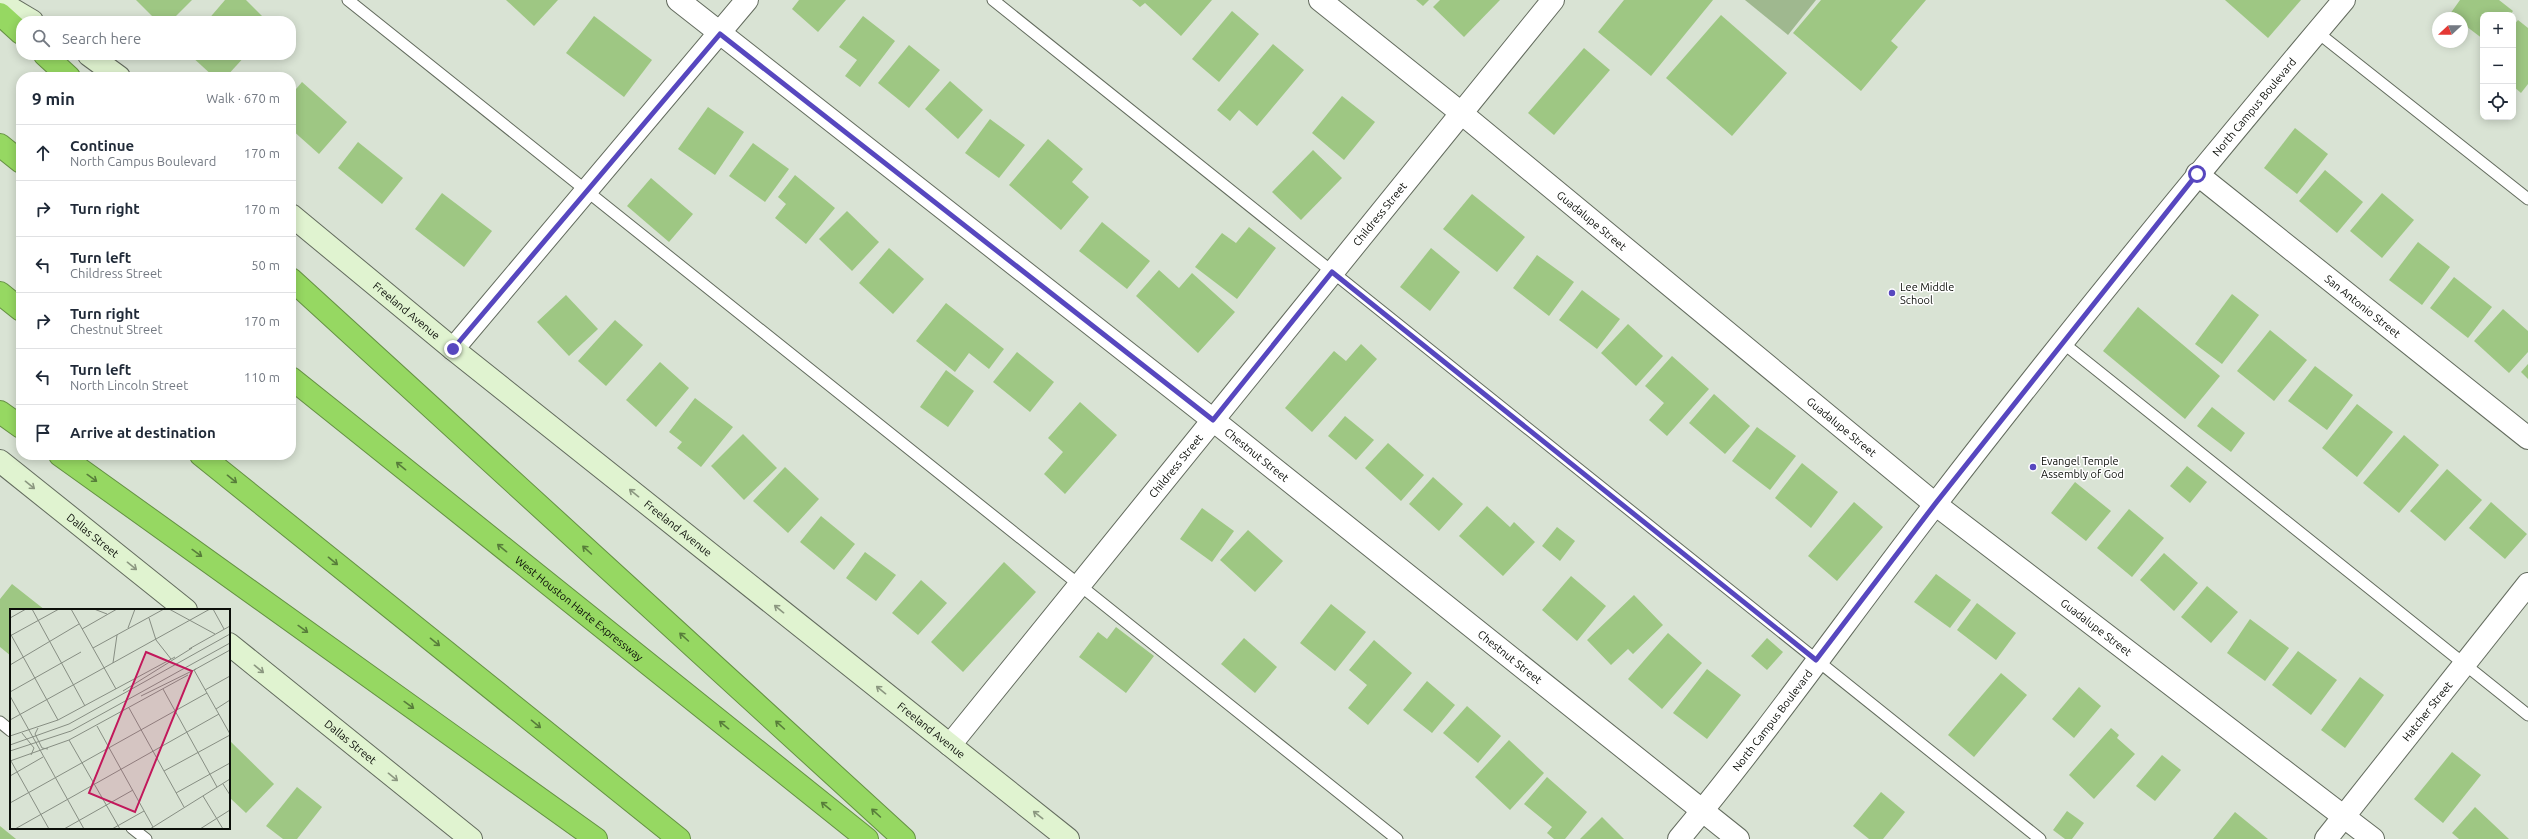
<!DOCTYPE html>
<meta charset="utf-8">
<style>
:root{--surface:#fff;--page:#f6f6f7;--text:#1f2937;--muted:#747a83;--line:#e0e1e3}
body{margin:0;font-family:Ubuntu,sans-serif;background:var(--page);color:var(--text)}
.controls{position:absolute;right:12px;top:12px;display:grid;overflow:hidden;border-radius:8px;box-shadow:0 2px 10px #0003}
.controls button{width:36px;height:36px;display:grid;place-items:center;padding:0;border:0;border-bottom:1px solid var(--line);background:var(--surface);color:var(--text);font:20px sans-serif}
.compass{position:absolute;left:2432px;top:12px;width:36px;height:36px;border-radius:50%;background:var(--surface);box-shadow:0 2px 10px #0003;rotate:248deg}
.stop{position:absolute;width:12px;height:12px;margin:-9px;border:3px solid #5747bf;border-radius:50%;background:#fff}
.stop.end{background:#5747bf;border-color:#fff;box-shadow:0 1px 4px #0008}
.list{margin:0;padding:0;list-style:none}
h2{display:flex;justify-content:space-between;align-items:center;height:52px;margin:0;padding:0 16px;font-size:17px}
h2 small{font-size:13px;font-weight:400;color:var(--muted)}
.list li{display:grid;grid-template-columns:26px 1fr auto;gap:12px;align-items:center;box-sizing:border-box;height:56px;padding:0 16px;border-top:1px solid var(--line)}
.list b{display:block;font-size:15px;white-space:nowrap}
.list p{margin:0;font-size:13px;white-space:nowrap;color:var(--muted)}
.list em{font-size:13px;font-style:normal;color:var(--muted)}
.icon{flex:none;width:22px;height:22px;fill:none;stroke:currentColor;stroke-width:2;stroke-linecap:round;stroke-linejoin:round}
.map{position:relative;flex:none;width:2528px;height:839px;overflow:hidden}
.search{position:absolute;background:var(--surface);box-shadow:0 2px 10px #0003;left:16px;top:16px;width:280px;height:44px;display:flex;align-items:center;gap:10px;box-sizing:border-box;padding:0 14px;border-radius:16px;color:var(--muted);font-size:15px}
.panel{position:absolute;background:var(--surface);box-shadow:0 2px 10px #0003;left:16px;top:72px;width:280px;height:388px;border-radius:16px}
.map>svg:first-child{display:block}
.green{fill:#9fb88f}
.building{fill:#9ec783}
.lines{fill:none;stroke-linecap:round;stroke-linejoin:round}
.lane-casing{stroke:#636b5e;stroke-width:13}
.street-casing{stroke:#636b5e;stroke-width:24}
.secondary-casing{stroke:#636b5e;stroke-width:24}
.highway-casing{stroke:#659143;stroke-width:24}
.lane{stroke:#fff;stroke-width:11}
.street{stroke:#fff;stroke-width:22}
.secondary{stroke:#e0f3d0;stroke-width:22}
.highway{stroke:#96d862;stroke-width:22}
.oneway{stroke:#577d3a}
.oneway2{stroke:#8b9780}
.route{stroke:#5747bf;stroke-width:5}
.poi-dot{fill:#5747bf;stroke:#fff;stroke-width:1.5}
.labels{text-anchor:middle;stroke-width:3;stroke-linejoin:round;paint-order:stroke}
.street-label{font-size:11px;fill:#0b0e09;stroke:#fff}
.poi-label{font-size:11px;fill:#0b0e09;stroke:#fff;text-anchor:start}
.inset-road{fill:none;stroke:#878e83;stroke-width:1}
.view{fill:#c2185b;fill-opacity:0.15;stroke:#c2185b;stroke-width:2}
.inset-edge{fill:none;stroke:#0b0e09;stroke-width:2}
</style>
<div class="map">
<svg width="2528" height="839" viewBox="0 0 2528 839">
<rect width="100%" height="100%" fill="#d9e3d4"/>
<path class="green" d="M 1745,0 L 1816,0 L 1788,35 Z"/>
<g class="building">
<path d="M 136,0 L 192,0 L 171,21 L 157,21 Z"/>
<path d="M 225,0 L 246,0 L 267,21 L 207,21 Z"/>
<path d="M 506,0 L 558,0 L 534,26 Z"/>
<path d="M 799,0 L 846,0 L 818,32 L 792,9 Z"/>
<path d="M 1132,0 L 1212,0 L 1181,36 L 1145,3 L 1140,7 Z"/>
<path d="M 1416,0 L 1429,0 L 1423,6 Z"/>
<path d="M 1440,0 L 1500,0 L 1464,37 L 1433,7 Z"/>
<path d="M 1624,0 L 1713,0 L 1651,76 L 1598,32 Z"/>
<path d="M 1821,0 L 1926,0 L 1891,41 L 1898,47 L 1861,91 L 1793,33 Z"/>
<path d="M 2225,0 L 2301,0 L 2268,38 Z"/>
<path d="M 2460,0 L 2499,0 L 2513,11 L 2510,15 L 2483,15 L 2483,39 L 2462,23 L 2462,18 L 2456,18 L 2450,14 Z"/>
<path d="M 1232,11 L 1259,34 L 1219,82 L 1192,59 Z"/>
<path d="M 1721,15 L 1787,73 L 1732,136 L 1666,78 Z"/>
<path d="M 594,16 L 652,60 L 624,97 L 566,53 Z"/>
<path d="M 863,16 L 895,41 L 860,87 L 845,76 L 857,60 L 839,47 Z"/>
<path d="M 2518,20 L 2528,28 L 2528,84 L 2521,93 L 2513,86 L 2513,26 Z"/>
<path d="M 1273,44 L 1304,70 L 1257,126 L 1239,110 L 1230,121 L 1217,110 Z"/>
<path d="M 909,45 L 940,70 L 909,108 L 878,83 Z"/>
<path d="M 1584,48 L 1610,70 L 1554,135 L 1528,113 Z"/>
<path d="M 190,55 L 246,55 L 226,77 L 214,77 Z"/>
<path d="M 950,81 L 983,110 L 958,139 L 925,109 Z"/>
<path d="M 302,82 L 347,122 L 319,154 L 291,129 L 291,95 Z"/>
<path d="M 1342,96 L 1375,122 L 1344,160 L 1312,133 Z"/>
<path d="M 708,107 L 744,132 L 715,175 L 678,149 Z"/>
<path d="M 990,119 L 1025,145 L 999,178 L 965,153 Z"/>
<path d="M 2295,128 L 2328,154 L 2297,194 L 2264,168 Z"/>
<path d="M 1048,139 L 1083,169 L 1072,182 L 1089,197 L 1061,230 L 1009,185 Z"/>
<path d="M 358,142 L 403,178 L 382,204 L 338,168 Z"/>
<path d="M 753,143 L 789,169 L 765,202 L 729,176 Z"/>
<path d="M 1313,150 L 1342,178 L 1301,220 L 1272,192 Z"/>
<path d="M 2325,170 L 2363,202 L 2337,233 L 2299,201 Z"/>
<path d="M 795,175 L 835,208 L 806,244 L 775,218 L 786,204 L 778,197 Z"/>
<path d="M 651,178 L 693,214 L 669,242 L 627,206 Z"/>
<path d="M 442,193 L 492,231 L 464,267 L 415,229 Z"/>
<path d="M 2382,193 L 2414,220 L 2382,258 L 2350,231 Z"/>
<path d="M 1472,194 L 1525,237 L 1497,272 L 1443,229 Z"/>
<path d="M 847,211 L 879,242 L 852,271 L 819,239 Z"/>
<path d="M 1102,222 L 1150,261 L 1127,289 L 1079,251 Z"/>
<path d="M 1249,227 L 1276,248 L 1237,299 L 1195,267 L 1222,233 L 1236,243 Z"/>
<path d="M 2418,242 L 2450,267 L 2422,305 L 2389,280 Z"/>
<path d="M 889,248 L 924,279 L 893,314 L 859,283 Z"/>
<path d="M 1431,248 L 1460,272 L 1430,311 L 1400,287 Z"/>
<path d="M 1537,255 L 1574,282 L 1549,316 L 1513,288 Z"/>
<path d="M 1159,270 L 1179,288 L 1192,273 L 1235,312 L 1198,353 L 1136,296 Z"/>
<path d="M 2454,277 L 2492,307 L 2468,338 L 2430,308 Z"/>
<path d="M 1582,290 L 1620,319 L 1597,349 L 1559,320 Z"/>
<path d="M 2232,294 L 2259,315 L 2222,364 L 2195,344 Z"/>
<path d="M 566,295 L 598,329 L 569,356 L 537,322 Z"/>
<path d="M 946,303 L 1004,349 L 989,369 L 969,353 L 955,372 L 916,341 Z"/>
<path d="M 2138,307 L 2220,376 L 2185,419 L 2103,351 Z"/>
<path d="M 2503,309 L 2528,331 L 2528,352 L 2509,373 L 2474,341 Z"/>
<path d="M 615,320 L 643,345 L 606,386 L 578,361 Z"/>
<path d="M 1628,324 L 1663,356 L 1636,386 L 1601,353 Z"/>
<path d="M 2270,330 L 2307,360 L 2274,401 L 2237,371 Z"/>
<path d="M 1361,344 L 1377,359 L 1312,432 L 1285,408 L 1334,351 L 1346,361 Z"/>
<path d="M 1017,352 L 1054,382 L 1030,412 L 993,382 Z"/>
<path d="M 1672,356 L 1709,389 L 1667,436 L 1649,420 L 1664,403 L 1645,386 Z"/>
<path d="M 660,362 L 689,388 L 656,427 L 626,400 Z"/>
<path d="M 2528,364 L 2528,379 L 2521,372 Z"/>
<path d="M 2315,366 L 2353,395 L 2327,430 L 2288,401 Z"/>
<path d="M 946,370 L 974,391 L 948,427 L 920,407 Z"/>
<path d="M 1714,394 L 1750,426 L 1725,454 L 1689,423 Z"/>
<path d="M 695,398 L 733,427 L 701,467 L 677,448 L 682,442 L 669,432 Z"/>
<path d="M 1080,402 L 1117,435 L 1065,494 L 1044,474 L 1063,452 L 1048,438 Z"/>
<path d="M 2357,404 L 2393,432 L 2357,477 L 2322,448 Z"/>
<path d="M 2212,407 L 2245,433 L 2231,452 L 2197,426 Z"/>
<path d="M 1345,416 L 1374,440 L 1356,460 L 1328,436 Z"/>
<path d="M 1757,427 L 1796,456 L 1770,490 L 1732,461 Z"/>
<path d="M 743,434 L 777,468 L 744,500 L 711,466 Z"/>
<path d="M 2404,435 L 2439,465 L 2399,513 L 2363,483 Z"/>
<path d="M 1388,443 L 1424,475 L 1401,501 L 1365,468 Z"/>
<path d="M 1802,463 L 1838,492 L 1811,528 L 1775,498 Z"/>
<path d="M 2187,466 L 2207,482 L 2190,503 L 2170,486 Z"/>
<path d="M 785,467 L 819,499 L 788,533 L 753,501 Z"/>
<path d="M 2447,469 L 2482,500 L 2445,541 L 2410,511 Z"/>
<path d="M 1433,477 L 1463,504 L 1439,531 L 1409,504 Z"/>
<path d="M 2075,482 L 2111,511 L 2086,541 L 2051,513 Z"/>
<path d="M 1854,502 L 1883,527 L 1837,581 L 1808,556 Z"/>
<path d="M 2491,502 L 2527,534 L 2505,559 L 2469,528 Z"/>
<path d="M 1487,506 L 1510,527 L 1514,522 L 1535,542 L 1503,576 L 1459,536 Z"/>
<path d="M 1202,508 L 1234,531 L 1212,562 L 1180,539 Z"/>
<path d="M 2129,509 L 2164,538 L 2132,577 L 2097,548 Z"/>
<path d="M 821,516 L 855,544 L 834,570 L 800,542 Z"/>
<path d="M 1557,527 L 1575,541 L 1560,561 L 1542,546 Z"/>
<path d="M 1248,530 L 1283,561 L 1255,592 L 1220,560 Z"/>
<path d="M 865,552 L 896,575 L 876,601 L 846,578 Z"/>
<path d="M 2164,553 L 2198,583 L 2174,611 L 2140,580 Z"/>
<path d="M 1004,562 L 1036,592 L 963,672 L 931,642 Z"/>
<path d="M 1936,574 L 1971,600 L 1950,628 L 1914,602 Z"/>
<path d="M 1571,576 L 1606,606 L 1577,641 L 1542,610 Z"/>
<path d="M 921,580 L 947,603 L 918,635 L 892,613 Z"/>
<path d="M 12,584 L 45,610 L 11,610 L 11,656 L 0,647 L 0,599 Z"/>
<path d="M 2207,586 L 2238,612 L 2211,643 L 2181,617 Z"/>
<path d="M 1634,595 L 1663,625 L 1633,654 L 1628,649 L 1611,665 L 1587,640 Z"/>
<path d="M 1977,603 L 2016,633 L 1996,660 L 1957,630 Z"/>
<path d="M 1331,604 L 1366,632 L 1335,671 L 1300,643 Z"/>
<path d="M 2250,619 L 2289,648 L 2265,681 L 2227,653 Z"/>
<path d="M 1116,627 L 1154,656 L 1126,693 L 1079,657 L 1098,632 L 1107,639 Z"/>
<path d="M 1668,633 L 1702,663 L 1662,709 L 1628,679 Z"/>
<path d="M 1244,638 L 1277,667 L 1255,693 L 1221,664 Z"/>
<path d="M 1767,638 L 1783,652 L 1767,670 L 1751,656 Z"/>
<path d="M 1374,640 L 1412,673 L 1368,725 L 1348,708 L 1367,685 L 1349,670 Z"/>
<path d="M 2298,651 L 2337,680 L 2311,715 L 2272,685 Z"/>
<path d="M 1707,669 L 1741,695 L 1707,739 L 1673,713 Z"/>
<path d="M 2001,673 L 2027,695 L 1974,757 L 1948,735 Z"/>
<path d="M 2360,677 L 2384,695 L 2345,748 L 2321,730 Z"/>
<path d="M 1427,681 L 1455,705 L 1432,733 L 1403,710 Z"/>
<path d="M 2079,687 L 2101,706 L 2074,738 L 2052,719 Z"/>
<path d="M 1467,706 L 1501,736 L 1478,763 L 1443,733 Z"/>
<path d="M 2111,728 L 2119,735 L 2117,738 L 2135,754 L 2094,799 L 2069,775 Z"/>
<path d="M 229,740 L 274,784 L 246,813 L 229,797 Z"/>
<path d="M 1509,740 L 1544,773 L 1510,810 L 1475,777 Z"/>
<path d="M 2452,752 L 2481,775 L 2443,823 L 2414,799 Z"/>
<path d="M 2162,755 L 2181,770 L 2155,801 L 2136,786 Z"/>
<path d="M 1547,777 L 1587,812 L 1565,839 L 1554,839 L 1547,833 L 1552,827 L 1524,804 Z"/>
<path d="M 297,787 L 322,807 L 297,839 L 283,839 L 266,826 Z"/>
<path d="M 1881,792 L 1905,812 L 1883,839 L 1869,839 L 1853,826 Z"/>
<path d="M 2475,807 L 2509,839 L 2459,839 L 2452,833 Z"/>
<path d="M 2067,811 L 2084,823 L 2072,839 L 2065,839 L 2053,830 Z"/>
<path d="M 2235,812 L 2268,839 L 2213,839 Z"/>
<path d="M 1602,817 L 1624,839 L 1580,839 Z"/>
<path d="M 0,826 L 16,839 L 0,839 Z"/>
</g>
<g class="lines">
<defs>
<g id="lane">
<path d="M 348,0 L 1397,839"/>
<path d="M 993,0 L 2040,839"/>
<path d="M 2317,32 L 2528,199"/>
<path d="M 2063,343 L 2528,715"/>
<path d="M 0,722 L 11,731"/>
<path d="M 132,828 L 146,839"/>
</g>
<g id="street">
<path id="s1" d="M 678,0 L 1213,420 L 1738,839"/>
<path id="s2" d="M 1320,0 L 1460,112 L 1935,504 L 2373,839"/>
<path id="s3" d="M 2197,174 L 2528,438"/>
<path d="M 453,349 L 747,0"/>
<path id="s4" d="M 950,745 L 1553,0"/>
<path id="s5" d="M 1679,839 C 1768,732 1849,616 1934,506 C 2066,334 2204,166 2344,0"/>
<path id="s6" d="M 2326,839 L 2528,584"/>
</g>
<g id="secondary">
<path d="M 0,2 L 32,21"/>
<path d="M 89,55 L 119,77"/>
<path id="s7" d="M 291,215 L 453,349 L 1068,839"/>
<path id="s8" d="M 0,461 L 186,610"/>
<path id="s9" d="M 229,644 L 471,839"/>
</g>
<g id="highway">
<path d="M 0,14 L 21,33"/>
<path d="M 45,55 L 69,77"/>
<path d="M 0,145 L 21,162"/>
<path d="M 291,279 L 904,839"/>
<path d="M 0,293 L 21,310"/>
<path id="s10" d="M 291,378 L 867,839"/>
<path d="M 0,412 L 21,427"/>
<path d="M 60,455 L 596,839"/>
<path d="M 201,455 L 679,839"/>
</g>
</defs>
<use href="#lane" class="lane-casing"/>
<use href="#street" class="street-casing"/>
<use href="#secondary" class="secondary-casing"/>
<use href="#highway" class="highway-casing"/>
<use href="#lane" class="lane"/>
<use href="#street" class="street"/>
<use href="#secondary" class="secondary"/>
<use href="#highway" class="highway"/>
</g>
<defs><path id="oneway-shaft" d="M-6 0H5M1.5-3L5.5 0L1.5 3" fill="none" stroke-width="1.6" stroke-linecap="round" stroke-linejoin="round"/></defs>
<g class="oneway">
<use href="#oneway-shaft" transform="translate(401 466) rotate(-141)"/>
<use href="#oneway-shaft" transform="translate(92 478) rotate(36)"/>
<use href="#oneway-shaft" transform="translate(232 479) rotate(39)"/>
<use href="#oneway-shaft" transform="translate(502 548) rotate(-141)"/>
<use href="#oneway-shaft" transform="translate(587 550) rotate(-138)"/>
<use href="#oneway-shaft" transform="translate(197 553) rotate(36)"/>
<use href="#oneway-shaft" transform="translate(333 561) rotate(39)"/>
<use href="#oneway-shaft" transform="translate(303 629) rotate(36)"/>
<use href="#oneway-shaft" transform="translate(684 637) rotate(-138)"/>
<use href="#oneway-shaft" transform="translate(435 642) rotate(39)"/>
<use href="#oneway-shaft" transform="translate(409 705) rotate(36)"/>
<use href="#oneway-shaft" transform="translate(536 724) rotate(39)"/>
<use href="#oneway-shaft" transform="translate(724 725) rotate(-141)"/>
<use href="#oneway-shaft" transform="translate(780 725) rotate(-138)"/>
<use href="#oneway-shaft" transform="translate(826 806) rotate(-141)"/>
<use href="#oneway-shaft" transform="translate(876 813) rotate(-138)"/>
</g>
<g class="oneway2">
<use href="#oneway-shaft" transform="translate(30 485) rotate(39)"/>
<use href="#oneway-shaft" transform="translate(634 493) rotate(-141)"/>
<use href="#oneway-shaft" transform="translate(132 566) rotate(39)"/>
<use href="#oneway-shaft" transform="translate(779 609) rotate(-141)"/>
<use href="#oneway-shaft" transform="translate(259 669) rotate(39)"/>
<use href="#oneway-shaft" transform="translate(881 690) rotate(-141)"/>
<use href="#oneway-shaft" transform="translate(393 777) rotate(39)"/>
<use href="#oneway-shaft" transform="translate(1038 815) rotate(-142)"/>
</g>
<g class="lines">
<path class="route" d="M 453,349 L 720,34 L 1213,420 L 1332,272 L 1816,660 L 1935,504 L 2197,174"/>
</g>
<g class="poi-dot">
<circle cx="1892" cy="293" r="4"/>
<circle cx="2033" cy="467" r="4"/>
</g>
<g class="labels">
<g class="street-label">
<text dy="4" stroke="none"><textPath href="#s5" startOffset="931">North Campus Boulevard</textPath></text>
<text dy="4" stroke="none"><textPath href="#s4" startOffset="683">Childress Street</textPath></text>
<text dy="4" stroke="none"><textPath href="#s2" startOffset="350">Guadalupe Street</textPath></text>
<text dy="4" stroke="none"><textPath href="#s3" startOffset="212">San Antonio Street</textPath></text>
<text dy="4" stroke="none"><textPath href="#s7" startOffset="150">Freeland Avenue</textPath></text>
<text dy="4" stroke="none"><textPath href="#s2" startOffset="674">Guadalupe Street</textPath></text>
<text dy="4" stroke="none"><textPath href="#s1" startOffset="736">Chestnut Street</textPath></text>
<text dy="4" stroke="none"><textPath href="#s4" startOffset="359">Childress Street</textPath></text>
<text dy="4" stroke="none"><textPath href="#s7" startOffset="498">Freeland Avenue</textPath></text>
<text dy="4" stroke="none"><textPath href="#s8" startOffset="119">Dallas Street</textPath></text>
<text dy="4" stroke="none"><textPath href="#s10" startOffset="369">West Houston Harte Expressway</textPath></text>
<text dy="4" stroke="none"><textPath href="#s2" startOffset="998">Guadalupe Street</textPath></text>
<text dy="4" stroke="none"><textPath href="#s1" startOffset="1060">Chestnut Street</textPath></text>
<text dy="4" stroke="none"><textPath href="#s6" startOffset="163">Hatcher Street</textPath></text>
<text dy="4" stroke="none"><textPath href="#s5" startOffset="151">North Campus Boulevard</textPath></text>
<text dy="4" stroke="none"><textPath href="#s7" startOffset="822">Freeland Avenue</textPath></text>
<text dy="4" stroke="none"><textPath href="#s9" startOffset="156">Dallas Street</textPath></text>
</g>
<g class="poi-label">
<text x="1900" y="291">Lee Middle<tspan x="1900" dy="13">School</tspan></text>
<text x="2041" y="465">Evangel Temple<tspan x="2041" dy="13">Assembly of God</tspan></text>
</g>
</g>
<g transform="translate(10 609)">
<rect width="220" height="220" fill="#d9e3d4"/>
<path class="inset-road" d="M 22,0 L 75,97M 61,0 L 106,80M 84,0 L 97,5M 159,0 L 205,25M 203,0 L 214,20M 0,9 L 16,0M 139,9 L 146,31 L 161,50M 118,19 L 125,0M 72,20 L 107,0M 0,24 L 48,111M 0,27 L 49,0M 83,39 L 154,0M 179,40 L 220,17M 103,54 L 107,26M 0,56 L 69,15M 184,61 L 220,125M 184,61 L 220,41M 153,80 L 207,178M 195,81 L 220,67M 113,82 L 182,39M 0,83 L 71,43M 0,87 L 74,220M 131,87 L 186,60M 119,99 L 174,198M 206,100 L 220,91M 0,111 L 200,0M 87,117 L 143,218M 28,119 L 25,125 L 32,139 L 38,140M 12,124 L 24,139 L 21,146M 0,127 L 48,111 L 165,48M 59,131 L 110,220M 0,136 L 59,115 L 220,25M 0,142 L 61,122 L 220,34M 0,152 L 59,131 L 178,66M 1,152 L 39,220M 154,162 L 220,126M 0,167 L 33,148M 213,175 L 220,186M 166,184 L 220,154M 193,187 L 213,220M 0,194 L 197,84M 5,220 L 209,105M 54,220 L 123,181M 102,220 L 134,202M 140,220 L 220,170M 190,220 L 220,201"/>
<path class="view" d="M 136,43 L 182,62 L 125,203 L 79,184 Z"/>
<rect width="220" height="220" class="inset-edge"/>
</g>
</svg>
<div class="controls">
<button>+</button>
<button>−</button>
<button><svg class="icon" aria-label="locate" viewBox="0 0 24 24"><circle cx="12" cy="12" r="6"/><path d="M12 2v4M12 18v4M2 12h4M18 12h4"/></svg></button>
</div>
<svg class="compass" viewBox="-18 -18 36 36"><path d="M0-13l5 13h-10z" fill="#e53935"/><path d="M0 13l5-13h-10z" fill="#747a83"/></svg>
<div class="stop" style="left:2197px;top:174px"></div>
<div class="stop end" style="left:453px;top:349px"></div>
<div class="search"><svg class="icon" aria-label="search" viewBox="0 0 24 24"><circle cx="10" cy="10" r="6"/><path d="M15 15l6 6"/></svg>Search here</div>
<section class="panel">
<h2>9 min<small>Walk · 670 m</small></h2>
<ul class="list">
<li><svg class="icon" aria-label="ahead" viewBox="0 0 24 24"><path d="M12 20V5M6 11l6-6 6 6"/></svg><div><b>Continue</b><p>North Campus Boulevard</p></div><em>170 m</em></li>
<li><svg class="icon" aria-label="right" viewBox="0 0 24 24"><path d="M7 20v-9h11M14 6l5 5-5 5"/></svg><div><b>Turn right</b></div><em>170 m</em></li>
<li><svg class="icon" aria-label="left" viewBox="0 0 24 24"><path d="M17 20v-9H6M10 6l-5 5 5 5"/></svg><div><b>Turn left</b><p>Childress Street</p></div><em>50 m</em></li>
<li><svg class="icon" aria-label="right" viewBox="0 0 24 24"><path d="M7 20v-9h11M14 6l5 5-5 5"/></svg><div><b>Turn right</b><p>Chestnut Street</p></div><em>170 m</em></li>
<li><svg class="icon" aria-label="left" viewBox="0 0 24 24"><path d="M17 20v-9H6M10 6l-5 5 5 5"/></svg><div><b>Turn left</b><p>North Lincoln Street</p></div><em>110 m</em></li>
<li><svg class="icon" aria-label="arrive" viewBox="0 0 24 24"><path d="M6 21V4h12l-3 4 3 4H6"/></svg><div><b>Arrive at destination</b></div></li>
</ul>
</section>
</div>
